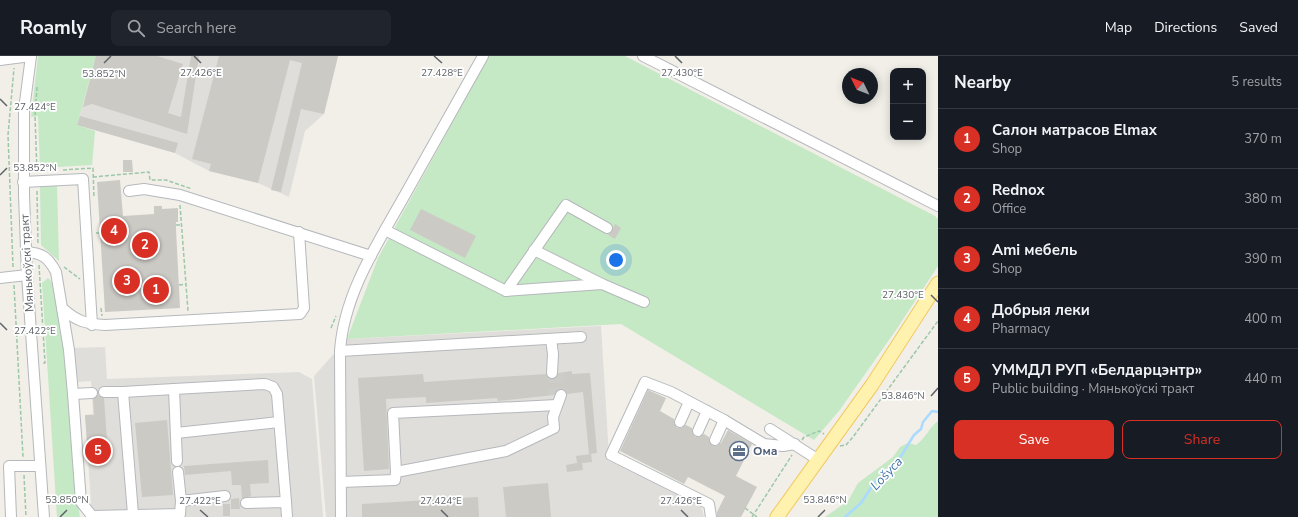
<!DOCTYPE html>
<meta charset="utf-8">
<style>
:root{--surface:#171b24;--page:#20242c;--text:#f1f3f6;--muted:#9ea1a6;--line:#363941;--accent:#d93025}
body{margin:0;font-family:"Nunito Sans",sans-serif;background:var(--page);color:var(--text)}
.controls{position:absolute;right:12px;top:12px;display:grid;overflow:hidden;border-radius:8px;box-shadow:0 2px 10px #0003}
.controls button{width:36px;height:36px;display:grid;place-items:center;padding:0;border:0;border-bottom:1px solid var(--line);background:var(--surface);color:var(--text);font:20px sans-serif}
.compass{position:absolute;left:842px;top:12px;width:36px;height:36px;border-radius:50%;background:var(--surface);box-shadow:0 2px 10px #0003;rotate:313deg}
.you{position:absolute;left:616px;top:204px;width:14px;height:14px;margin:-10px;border:3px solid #fff;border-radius:50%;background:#1a73e8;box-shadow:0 0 0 6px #1a73e833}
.badge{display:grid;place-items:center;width:26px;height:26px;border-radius:50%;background:var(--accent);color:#fff;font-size:13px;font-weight:700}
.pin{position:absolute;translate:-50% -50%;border:2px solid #fff;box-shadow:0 1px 4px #0006}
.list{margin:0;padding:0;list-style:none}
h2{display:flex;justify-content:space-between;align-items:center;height:52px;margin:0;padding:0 16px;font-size:17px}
h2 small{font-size:13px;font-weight:400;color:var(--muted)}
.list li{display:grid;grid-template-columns:26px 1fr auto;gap:12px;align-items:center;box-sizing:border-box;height:60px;padding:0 16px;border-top:1px solid var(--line)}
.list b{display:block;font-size:15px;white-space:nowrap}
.list p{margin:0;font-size:13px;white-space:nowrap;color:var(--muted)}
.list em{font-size:13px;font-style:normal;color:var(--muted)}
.actions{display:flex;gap:8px;padding:12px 16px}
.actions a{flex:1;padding:9px 0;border:1px solid var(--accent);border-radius:8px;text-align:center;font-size:14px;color:var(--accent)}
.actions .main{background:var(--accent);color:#fff}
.icon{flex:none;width:22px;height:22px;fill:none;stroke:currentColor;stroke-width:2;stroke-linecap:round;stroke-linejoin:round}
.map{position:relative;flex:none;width:938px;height:461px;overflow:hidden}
header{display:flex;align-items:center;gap:24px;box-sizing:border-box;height:56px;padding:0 20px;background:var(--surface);border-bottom:1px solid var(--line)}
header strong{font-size:19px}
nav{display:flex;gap:22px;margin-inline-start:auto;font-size:14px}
.search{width:280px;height:36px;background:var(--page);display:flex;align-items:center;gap:10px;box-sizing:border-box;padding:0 14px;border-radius:8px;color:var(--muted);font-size:15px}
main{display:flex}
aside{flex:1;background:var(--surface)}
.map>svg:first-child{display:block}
.industrial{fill:#e0deda}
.green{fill:#c5e8c5}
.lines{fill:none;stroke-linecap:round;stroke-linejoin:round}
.stream{stroke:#aadaff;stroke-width:2.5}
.building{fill:#cccac5}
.minor-tunnel{stroke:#ccccc8;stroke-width:10;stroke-dasharray:10 5;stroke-linecap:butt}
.minor-casing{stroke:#b5b8bc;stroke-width:12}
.major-casing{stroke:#f2c960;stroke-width:15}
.path{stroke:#9cc7a9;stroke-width:1.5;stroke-dasharray:4 2;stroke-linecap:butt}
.minor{stroke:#fff;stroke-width:10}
.major{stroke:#fff2af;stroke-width:13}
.ticks{fill:none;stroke:#5f6368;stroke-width:1.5}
.labels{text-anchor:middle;stroke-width:3.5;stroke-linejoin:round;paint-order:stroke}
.street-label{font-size:12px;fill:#5f6368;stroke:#fff}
.service-label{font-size:12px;font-weight:bold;fill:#4e5e75;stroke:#fff;text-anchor:start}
.water-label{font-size:13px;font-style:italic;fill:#4174aa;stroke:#fff}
.ticks-label{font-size:10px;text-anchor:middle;fill:#5f6368;stroke:#fff;stroke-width:3.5;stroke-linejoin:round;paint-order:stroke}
</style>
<header>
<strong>Roamly</strong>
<div class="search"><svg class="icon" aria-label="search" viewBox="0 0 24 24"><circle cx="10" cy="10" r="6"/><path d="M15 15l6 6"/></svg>Search here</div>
<nav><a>Map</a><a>Directions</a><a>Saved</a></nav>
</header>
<main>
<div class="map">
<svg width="938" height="461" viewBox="0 0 938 461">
<rect width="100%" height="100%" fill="#f1efe8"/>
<g class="industrial">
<path d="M 96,0 L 338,0 L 324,58 L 305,75 L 289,141 L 258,127 L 209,115 L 175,97 L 77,69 Z"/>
<path d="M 601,270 L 609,400 L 607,404 L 701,449 L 704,461 L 326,461 L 314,320 L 347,283 Z"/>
<path d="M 105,291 L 107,323 L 299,316 L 312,323 L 323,461 L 92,461 L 85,359 L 93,358 L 92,337 L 91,325 L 78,326 L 73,292 Z"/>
</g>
<g class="green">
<path d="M 38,0 L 96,0 L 77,69 L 95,75 L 92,109 L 40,112 L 38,60 L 31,61 Z"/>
<path d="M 489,0 L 625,0 L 935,160 L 938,163 L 938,210 L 896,274 L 839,355 L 814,384 L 621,268 L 347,283 L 378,202 Z"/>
<path d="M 57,130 L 59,205 L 41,189 L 40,131 Z"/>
<path d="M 48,222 C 68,234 74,427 80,461 L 57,461 L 42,227 Z"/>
<path d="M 938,365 L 938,461 L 825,461 L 848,445 L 858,427 L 893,401 L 900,391 L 908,387 L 916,389 C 925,383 929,372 938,365 Z"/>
</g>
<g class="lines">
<path class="stream" d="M 845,461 L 861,447 L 875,426 L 893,413 L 914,379 L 921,373 L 923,366 L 932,355 L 938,356"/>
</g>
<g class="building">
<path d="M 96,0 L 157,0 L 183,8 L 168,57 L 181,61 L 191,0 L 199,0 L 187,78 L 92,48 L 83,51 Z"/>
<path d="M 219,0 L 338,0 L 324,58 L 301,53 L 281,136 L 271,134 L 302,7 L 290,4 L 258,127 L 209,115 L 211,108 L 192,103 Z"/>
<path d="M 80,60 L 178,87 L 175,97 L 77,69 Z"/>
<path d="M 123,104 L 132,104 L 133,116 L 123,116 Z"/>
<path d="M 120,124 L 123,160 L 154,158 L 154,150 L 162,150 L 162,153 L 178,152 L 178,166 L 176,166 L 176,173 L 180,252 L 105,256 L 97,126 Z"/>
<path d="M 421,153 L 476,180 L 465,202 L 410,174 Z"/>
<path d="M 615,168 L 621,172 L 615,183 L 608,179 L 612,175 Z"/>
<path d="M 572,315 L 572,318 L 590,317 L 597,397 L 589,398 L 583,336 L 567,338 L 566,335 L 560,333 L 557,334 L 554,339 L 498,345 L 497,342 L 426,347 L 426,341 L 386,343 L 389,413 L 364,415 L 358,322 L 423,318 L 424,326 L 546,318 L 548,322 L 552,323 L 557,321 L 559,317 Z"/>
<path d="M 648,334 L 666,342 L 660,355 L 674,363 L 674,367 L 677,372 L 681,372 L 686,369 L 692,372 L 692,376 L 695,381 L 699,381 L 704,378 L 709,381 L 709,385 L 713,390 L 716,390 L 721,387 L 728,374 L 752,388 L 736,420 L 757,431 L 741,461 L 717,461 L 717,456 L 725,440 L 688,421 L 684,428 L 620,395 Z"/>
<path d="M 98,339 L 104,342 L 108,398 L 88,400 L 85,359 L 94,359 L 93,343 Z"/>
<path d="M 167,364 L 173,439 L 142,441 L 135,367 Z"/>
<path d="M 591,398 L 592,406 L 582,407 L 583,414 L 567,416 L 566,409 L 577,407 L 576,400 Z"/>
<path d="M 268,404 L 269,427 L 250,428 L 251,440 L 242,443 L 241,429 L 232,429 L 231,415 L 185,419 L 184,410 Z"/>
<path d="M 548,427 L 551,461 L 506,461 L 503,431 Z"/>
<path d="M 478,441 L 479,461 L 362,461 L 362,448 Z"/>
<path d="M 239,442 L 240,453 L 231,453 L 231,443 Z"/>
<rect x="223" y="448" width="7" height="12"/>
</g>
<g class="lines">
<g class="minor-tunnel">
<path d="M 552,317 L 553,339"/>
<path d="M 559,317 L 561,339"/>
</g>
<defs>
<g id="minor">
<path d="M 31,0 L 24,54 L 24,139 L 27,219 L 44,461"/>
<path d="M 643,0 L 938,150"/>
<path d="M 0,4 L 31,0"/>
<path d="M 23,126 L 83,123 L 92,269"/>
<path d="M 129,135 L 144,133 L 180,139 L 371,200"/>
<path d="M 385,174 L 506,235 L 602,228 L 644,246"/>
<path d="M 534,194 L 602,228"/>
<path d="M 26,196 C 42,197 48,201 56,216 L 69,294 L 73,338"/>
<path d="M 0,222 L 27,219"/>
<path d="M 506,235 L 566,149 L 607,172"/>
<path d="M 62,252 C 76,265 86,268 105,269 L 300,258 L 304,252 L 299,176"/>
<path d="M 551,283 L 553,298 L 552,317"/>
<path d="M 340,295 L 581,281"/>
<path d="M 104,336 L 123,336"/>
<path d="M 92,337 L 73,338 L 81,446 L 92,460 L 180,458 L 181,445 L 225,440"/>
<path d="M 680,366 L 689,346"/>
<path d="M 770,373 L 817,403"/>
<path d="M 698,375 L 707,355"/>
<path d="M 176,377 L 279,366"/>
<path d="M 715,384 L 724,364"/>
<path d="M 177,405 L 174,333 L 265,328 L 273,331 L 277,338 L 286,446"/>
<path d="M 178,416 L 181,445"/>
<path d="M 396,416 L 393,357 L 557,349"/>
<path d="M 341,426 L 395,424 L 396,416 L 506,395 L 554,372 L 553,361 L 561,339"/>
<path d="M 246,447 L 286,446 L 287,461"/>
<path d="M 133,458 L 123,336 L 174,333"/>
<path d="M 11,461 L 9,410 L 40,410"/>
<path d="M 341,461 L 340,295 C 344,237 378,187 406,137 C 431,92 457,46 483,0"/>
<path d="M 711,461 L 709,448 L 611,399 L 645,326 L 671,336 L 724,364 L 764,388 L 783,390 L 795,388"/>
</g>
<path id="major" d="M 777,461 L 872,329 L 938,227"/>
</defs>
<use href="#minor" class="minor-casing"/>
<use href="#major" class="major-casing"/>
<g class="path">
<path d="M 37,31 L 35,60 L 37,117"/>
<path d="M 63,114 L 93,112 L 94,142"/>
<path d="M 93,121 L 149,116 L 150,124 L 166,124 L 192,133"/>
<path d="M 37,135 L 38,189"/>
<path d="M 180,149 L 188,255"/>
<path d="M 176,169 L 182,169"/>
<path d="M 96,177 L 100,177"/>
<path d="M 39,209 L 45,307 L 42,307"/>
<path d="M 13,211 L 8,79 L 14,12"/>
<path d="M 64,211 L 80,223"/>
<path d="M 14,229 L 23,401"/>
<path d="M 179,229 L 186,228"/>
<path d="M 101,252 L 102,260"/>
<path d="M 331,272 L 336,260"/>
<path d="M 802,384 L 804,381 L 819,375 L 824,378"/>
<path d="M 840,390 L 846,389 L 853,381 L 938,265"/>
<path d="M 24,419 L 26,461"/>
<path d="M 745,452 L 757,461"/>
<path d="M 752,461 L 792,399"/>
</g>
<use href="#minor" class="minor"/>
<use href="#major" class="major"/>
</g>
<path class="ticks" d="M 194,0 L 201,7M 434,0 L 442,7M 675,0 L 682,7M 104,7 L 111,0M 0,43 L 7,50M 0,119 L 7,112M 931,239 L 938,246M 0,267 L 7,274M 931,340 L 938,332M 200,454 L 208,461M 441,454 L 448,461M 681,454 L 688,461M 60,461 L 67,454M 818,461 L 825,454"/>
<defs>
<symbol id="office-ring" viewBox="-11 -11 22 22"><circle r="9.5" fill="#fff" stroke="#5c6f8a" stroke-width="1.5"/><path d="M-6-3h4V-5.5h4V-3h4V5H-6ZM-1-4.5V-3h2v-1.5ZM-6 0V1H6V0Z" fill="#5c6f8a"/></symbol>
</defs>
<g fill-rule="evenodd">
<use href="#office-ring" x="728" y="384" width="22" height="22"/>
</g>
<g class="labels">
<g class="street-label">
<text transform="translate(27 207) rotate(-93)" y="4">Мянькоўскі тракт</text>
</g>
<g class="service-label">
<text x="753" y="399">Ома</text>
</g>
<g class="water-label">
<text transform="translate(886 417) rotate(-47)" y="5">Lošyca</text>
</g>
</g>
<g class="ticks-label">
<text x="201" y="20">27.426°E</text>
<text x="442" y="20">27.428°E</text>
<text x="682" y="20">27.430°E</text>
<text x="104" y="21">53.852°N</text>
<text x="35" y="54">27.424°E</text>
<text x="35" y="115">53.852°N</text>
<text x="903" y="242">27.430°E</text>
<text x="35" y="278">27.422°E</text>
<text x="903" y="343">53.846°N</text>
<text x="67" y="447">53.850°N</text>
<text x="825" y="447">53.846°N</text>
<text x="200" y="448">27.422°E</text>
<text x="441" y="448">27.424°E</text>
<text x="681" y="448">27.426°E</text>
</g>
</svg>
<div class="controls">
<button>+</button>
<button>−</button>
</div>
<svg class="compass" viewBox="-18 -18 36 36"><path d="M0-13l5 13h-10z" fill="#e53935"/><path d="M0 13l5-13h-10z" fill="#9ea1a6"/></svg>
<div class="you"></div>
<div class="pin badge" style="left:156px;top:234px">1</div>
<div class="pin badge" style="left:145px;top:189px">2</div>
<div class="pin badge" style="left:127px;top:225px">3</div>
<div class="pin badge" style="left:114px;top:175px">4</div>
<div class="pin badge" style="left:98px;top:395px">5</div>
</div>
<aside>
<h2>Nearby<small>5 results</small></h2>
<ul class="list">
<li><span class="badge">1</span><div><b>Салон матрасов Elmax</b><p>Shop</p></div><em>370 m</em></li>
<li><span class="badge">2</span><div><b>Rednox</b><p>Office</p></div><em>380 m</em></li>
<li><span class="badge">3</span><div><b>Ami мебель</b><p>Shop</p></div><em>390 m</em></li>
<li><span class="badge">4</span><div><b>Добрыя леки</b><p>Pharmacy</p></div><em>400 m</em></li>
<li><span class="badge">5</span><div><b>УММДЛ РУП «Белдарцэнтр»</b><p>Public building · Мянькоўскі тракт</p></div><em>440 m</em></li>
</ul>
<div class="actions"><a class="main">Save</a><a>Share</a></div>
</aside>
</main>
